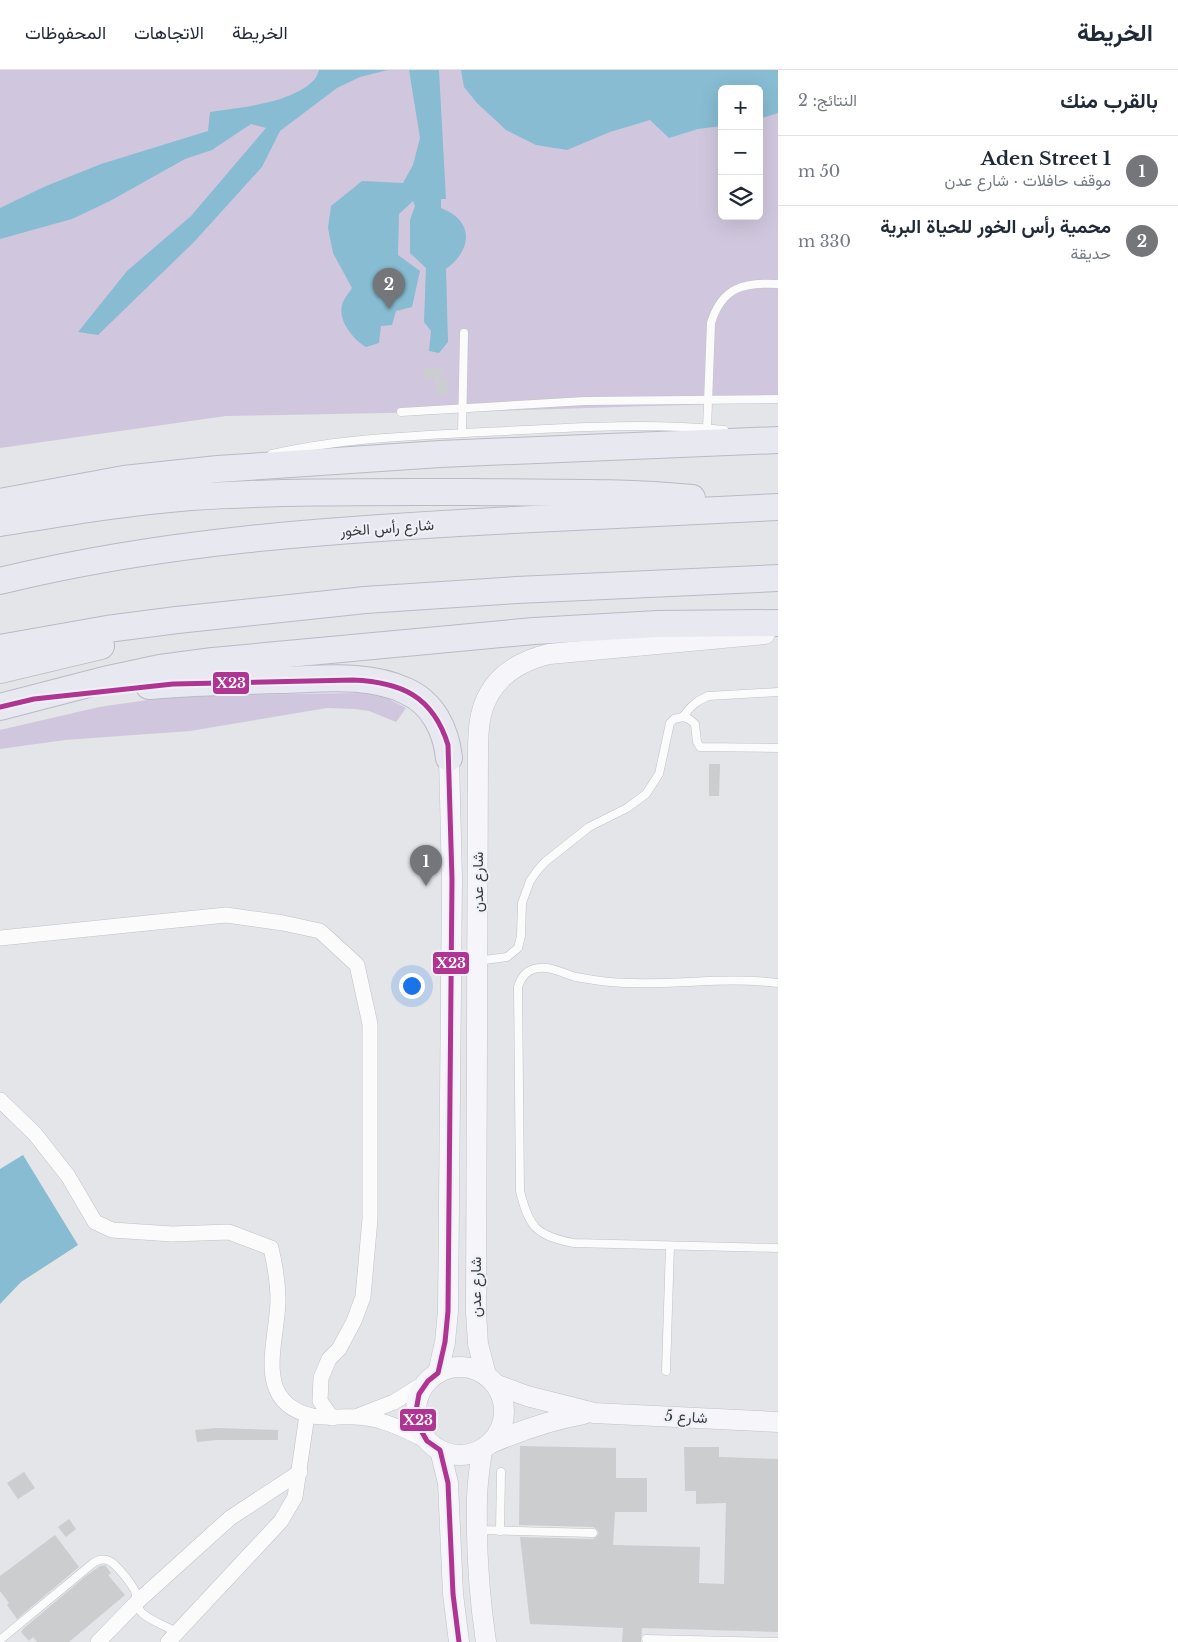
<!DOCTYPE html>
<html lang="ar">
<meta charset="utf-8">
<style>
:root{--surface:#fff;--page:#f2f2f3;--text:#1f2937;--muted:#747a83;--line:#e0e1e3;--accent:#747679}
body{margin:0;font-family:"Libre Baskerville",Vazirmatn,serif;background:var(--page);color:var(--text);direction:rtl}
.controls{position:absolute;right:15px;top:15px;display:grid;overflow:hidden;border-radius:8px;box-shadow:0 5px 20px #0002}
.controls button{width:45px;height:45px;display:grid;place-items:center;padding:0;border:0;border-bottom:1px solid var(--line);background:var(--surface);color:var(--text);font:25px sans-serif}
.you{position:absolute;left:411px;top:915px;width:18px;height:18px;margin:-12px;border:4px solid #fff;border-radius:50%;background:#1a73e8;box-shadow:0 0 0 8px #1a73e833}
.badge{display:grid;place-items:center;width:32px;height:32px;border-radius:50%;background:var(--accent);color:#fff;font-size:16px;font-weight:700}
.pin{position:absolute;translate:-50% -41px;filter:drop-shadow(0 1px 2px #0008)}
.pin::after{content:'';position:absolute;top:26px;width:18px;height:15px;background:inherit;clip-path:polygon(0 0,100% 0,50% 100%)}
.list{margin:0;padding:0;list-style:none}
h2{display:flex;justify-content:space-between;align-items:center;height:65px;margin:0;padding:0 20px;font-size:21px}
h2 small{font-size:16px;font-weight:400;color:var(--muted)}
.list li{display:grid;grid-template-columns:32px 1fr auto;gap:15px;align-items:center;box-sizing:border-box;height:70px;padding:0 20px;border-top:1px solid var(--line)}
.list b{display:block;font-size:19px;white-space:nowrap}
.list p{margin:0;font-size:16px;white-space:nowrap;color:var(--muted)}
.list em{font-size:16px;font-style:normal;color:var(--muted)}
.icon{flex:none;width:28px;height:28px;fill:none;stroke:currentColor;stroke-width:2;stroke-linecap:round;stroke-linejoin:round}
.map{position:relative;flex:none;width:778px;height:1572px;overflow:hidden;direction:ltr}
header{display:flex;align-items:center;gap:30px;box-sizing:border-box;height:70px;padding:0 25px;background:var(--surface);border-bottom:1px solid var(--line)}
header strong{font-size:24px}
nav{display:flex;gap:28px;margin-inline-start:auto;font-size:18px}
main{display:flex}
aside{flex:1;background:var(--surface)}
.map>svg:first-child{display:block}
.green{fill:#d0c7de;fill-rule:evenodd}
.water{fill:#87bcd2}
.building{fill:#cbcdcf}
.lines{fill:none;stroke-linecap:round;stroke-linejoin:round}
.lane-casing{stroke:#c0c2c4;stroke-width:9}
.street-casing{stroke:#c0c2c4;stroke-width:16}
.secondary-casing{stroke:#c0c2c4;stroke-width:21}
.highway-casing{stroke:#b9bac5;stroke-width:28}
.lane{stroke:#fbfbfc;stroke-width:8}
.street{stroke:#fbfbfc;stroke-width:15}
.secondary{stroke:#f6f5f9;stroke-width:20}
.highway{stroke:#e8e8f1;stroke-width:26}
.bus-1-casing{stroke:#eef1f7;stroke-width:9}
.bus-1{stroke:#b03593;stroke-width:5}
.labels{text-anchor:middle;stroke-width:4;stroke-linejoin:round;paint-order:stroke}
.street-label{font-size:15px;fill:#393a3d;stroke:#eef1f7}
.line-badge{stroke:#eef1f7;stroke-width:2}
.badge-label{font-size:14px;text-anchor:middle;font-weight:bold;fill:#fff}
</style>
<header>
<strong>الخريطة</strong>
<nav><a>الخريطة</a><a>الاتجاهات</a><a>المحفوظات</a></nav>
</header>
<main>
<aside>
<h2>بالقرب منك<small>النتائج: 2</small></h2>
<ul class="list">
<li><span class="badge">1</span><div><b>Aden Street 1</b><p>موقف حافلات · شارع عدن</p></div><em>50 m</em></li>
<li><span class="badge">2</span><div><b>محمية رأس الخور للحياة البرية</b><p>حديقة</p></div><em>330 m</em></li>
</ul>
</aside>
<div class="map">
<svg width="778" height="1572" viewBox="0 0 778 1572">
<rect width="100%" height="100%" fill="#e3e5e8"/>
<g class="green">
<path d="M 0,0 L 778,0 L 778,332 L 494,341 L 226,346 L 0,378 ZM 722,19 L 759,19 L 759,146 L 722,146 Z"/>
<path d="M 362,623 L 385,627 L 406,638 L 396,652 L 369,641 L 355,639 L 327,638 L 190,661 L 65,670 L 0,679 L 0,660 L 99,637 L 161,628 L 221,625 Z"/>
</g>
<g class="water">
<path d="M 319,0 L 388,0 L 360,7 L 337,18 L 280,61 L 262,97 L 194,172 L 98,265 L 78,262 L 127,201 L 191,146 L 266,58 L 251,54 L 212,80 L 185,89 L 110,131 L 72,149 L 0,169 L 0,138 L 46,116 L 101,94 L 208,61 L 210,42 C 240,37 291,34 314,10 C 316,8 318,3 319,0 Z"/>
<path d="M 409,0 L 439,0 L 446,129 L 441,129 L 441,138 C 475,151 472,180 446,199 L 448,272 L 439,283 L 429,281 L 431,261 L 424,252 L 426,198 L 410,183 L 410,150 L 415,136 L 413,131 L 399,144 L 398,185 L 420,201 L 412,237 L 396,241 L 392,255 L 381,256 L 379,273 L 366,277 C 353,269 336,249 343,232 C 345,227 349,223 352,218 L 333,183 L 328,158 L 331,136 L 362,111 L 403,113 L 413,95 L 420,68 Z"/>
<path d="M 461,0 L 778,0 L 778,43 L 759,49 L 759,19 L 722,19 L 722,56 L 698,59 L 669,68 L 650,50 L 610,62 L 567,80 L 536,75 L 506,60 L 477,33 L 464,17 Z"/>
<path d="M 23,1085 L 78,1175 L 21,1212 L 0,1234 L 0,1099 Z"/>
</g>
<g class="building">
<path d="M 424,298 L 441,298 L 442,309 L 424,309 Z"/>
<rect x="436" y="310" width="12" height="15"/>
<path d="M 709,694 L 720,694 L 719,726 L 709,726 Z"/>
<path d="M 217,1358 L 278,1360 L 278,1370 L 217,1370 L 197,1372 L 195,1360 Z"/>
<path d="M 520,1376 L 616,1378 L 616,1408 L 647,1408 L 647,1442 L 615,1442 L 613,1475 L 700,1477 L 699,1513 L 724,1514 L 726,1433 L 696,1434 L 696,1421 L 685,1421 L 684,1377 L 719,1377 L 719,1387 L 778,1389 L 778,1562 L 642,1558 L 641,1572 L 622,1572 L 623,1558 L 530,1554 L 520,1467 L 593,1469 L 597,1466 L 599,1463 L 596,1459 L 593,1457 L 519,1455 Z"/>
<path d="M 24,1402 L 35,1418 L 18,1429 L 7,1413 Z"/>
<path d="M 69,1449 L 76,1459 L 66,1467 L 58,1457 Z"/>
<path d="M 55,1465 L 79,1497 L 17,1549 L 7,1535 L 9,1533 L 0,1521 L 0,1506 Z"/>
<path d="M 105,1495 L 111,1503 L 108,1505 L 125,1525 L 69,1572 L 37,1572 L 33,1567 L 29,1571 L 21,1562 L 24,1558 L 86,1506 L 100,1496 Z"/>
</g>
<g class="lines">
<defs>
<g id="lane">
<path d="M 401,342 L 585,331 L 778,329"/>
<path d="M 707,359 L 711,253 C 722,217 744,212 778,214"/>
<path d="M 462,363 L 464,263"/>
<path d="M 272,384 C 341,368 413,366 484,362 C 563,358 644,352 724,360"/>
<path d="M 683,647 C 690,636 697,631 708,626 L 778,622"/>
<path d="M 477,891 L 507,887 L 518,878 L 521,866 L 522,833 L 530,811 L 537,801 L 545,792 L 589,757 L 627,738 L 646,724 L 659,704 L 670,653 L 674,649 L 683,647 L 689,649 L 695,654 L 697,672 L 700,677 L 778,678"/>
<path d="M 778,913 C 722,906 666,917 610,912 C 598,911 587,909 576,907 C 564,904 551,896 539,898 C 527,899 521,907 518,917 L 520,1121 C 529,1158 537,1166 574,1173 L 778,1178"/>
<path d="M 666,1301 L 670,1176"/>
<path d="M 479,1460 L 593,1463"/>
<path d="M 500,1461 L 501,1402"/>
<path d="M 646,1569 L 778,1572"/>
<path d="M 0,1570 L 92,1494 C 106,1483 115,1494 124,1505 C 128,1510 132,1515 135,1521 C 137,1528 136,1537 142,1543 C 151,1551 166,1556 176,1562"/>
</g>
<g id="street">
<path d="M 0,868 L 226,845 L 283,853 L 320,861 L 357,895 L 370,954 L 370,1149 L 363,1227 L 354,1251 L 339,1279 L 329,1289 L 321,1308 L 320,1331 L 332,1348"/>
<path d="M 0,1030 L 35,1064 L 68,1106 L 95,1152 L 112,1160 L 172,1164 L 229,1162 L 271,1178 C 275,1195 278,1212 278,1231 C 277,1274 252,1333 313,1346 C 327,1349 341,1346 355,1347 C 380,1347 405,1360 427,1371"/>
<path d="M 358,1346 L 394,1332 L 428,1311"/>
<path d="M 98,1572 L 137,1532 L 230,1448 L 300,1402"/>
<path d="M 168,1572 L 281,1451 L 295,1427 L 307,1345"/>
</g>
<g id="secondary">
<circle cx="460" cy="1341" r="44"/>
<path d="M 438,1303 L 445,1272 L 448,1241 L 452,809 L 449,688"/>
<path d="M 486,1305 L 478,1274 L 476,1242 L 478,683 C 478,671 478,657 481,645 C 489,610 516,592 549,584 L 765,564"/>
<path d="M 495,1314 L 527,1326 L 594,1343 L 778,1352"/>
<path d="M 491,1373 C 522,1360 551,1350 584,1344"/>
<path d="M 440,1380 L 448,1413 L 453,1524 L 459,1572"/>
<path d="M 482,1380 C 480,1396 477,1413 477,1430 C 476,1477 479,1525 486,1572"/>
</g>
<g id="highway">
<path d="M 0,432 L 124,409 L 218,399 L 440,384 L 778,370"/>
<path d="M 0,453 C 63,443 127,432 191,427 C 285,421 379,422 474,422 C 546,423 620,421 692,428"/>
<path d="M 0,511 C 162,471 329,460 495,451 C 589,447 684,441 778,437"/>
<path d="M 0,578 L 107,559 L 177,550 L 365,530 L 517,520 L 778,508"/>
<path d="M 0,600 L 101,576"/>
<path d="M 149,616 C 194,612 238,611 282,610 C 322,609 369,603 406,621 C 433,633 446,660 449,688"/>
<path d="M 0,637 L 104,610 L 160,598 L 213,591 L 534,561 L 658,554 L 778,553"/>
</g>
</defs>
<use href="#lane" class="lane-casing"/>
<use href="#street" class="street-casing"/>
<use href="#secondary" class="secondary-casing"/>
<use href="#highway" class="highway-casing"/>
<use href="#lane" class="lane"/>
<use href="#street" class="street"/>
<use href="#secondary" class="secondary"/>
<use href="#highway" class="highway"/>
<defs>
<path id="bus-1" d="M 0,637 L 34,629 L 173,614 L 353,610 C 401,612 433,626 448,675 L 452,809 L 448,1241 L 445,1272 L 438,1303 L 428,1311 L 419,1324 L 416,1341 L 419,1357 L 427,1371 L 440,1380 L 448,1413 L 453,1524 L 459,1572"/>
</defs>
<use href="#bus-1" class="bus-1-casing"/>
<use href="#bus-1" class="bus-1"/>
</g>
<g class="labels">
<g class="street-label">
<text transform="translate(387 458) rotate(-4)" y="5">شارع رأس الخور</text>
<text transform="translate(478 812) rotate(-90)" y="5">شارع عدن</text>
<text transform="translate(476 1217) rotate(-90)" y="5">شارع عدن</text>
<text transform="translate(686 1347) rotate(3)" y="5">شارع 5</text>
</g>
</g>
<g class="line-badge">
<rect x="212" y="601" width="38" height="24" rx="5" fill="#b03593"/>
<rect x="432" y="881" width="38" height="24" rx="5" fill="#b03593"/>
<rect x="399" y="1338" width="38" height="24" rx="5" fill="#b03593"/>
</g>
<g class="badge-label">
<text x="231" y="618">X23</text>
<text x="451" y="898">X23</text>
<text x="418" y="1355">X23</text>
</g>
</svg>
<div class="controls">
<button>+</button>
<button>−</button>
<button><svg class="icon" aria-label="layers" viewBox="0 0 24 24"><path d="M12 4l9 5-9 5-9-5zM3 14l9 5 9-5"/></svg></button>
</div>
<div class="you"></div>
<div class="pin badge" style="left:426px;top:816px">1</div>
<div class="pin badge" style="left:389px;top:239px">2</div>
</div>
</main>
